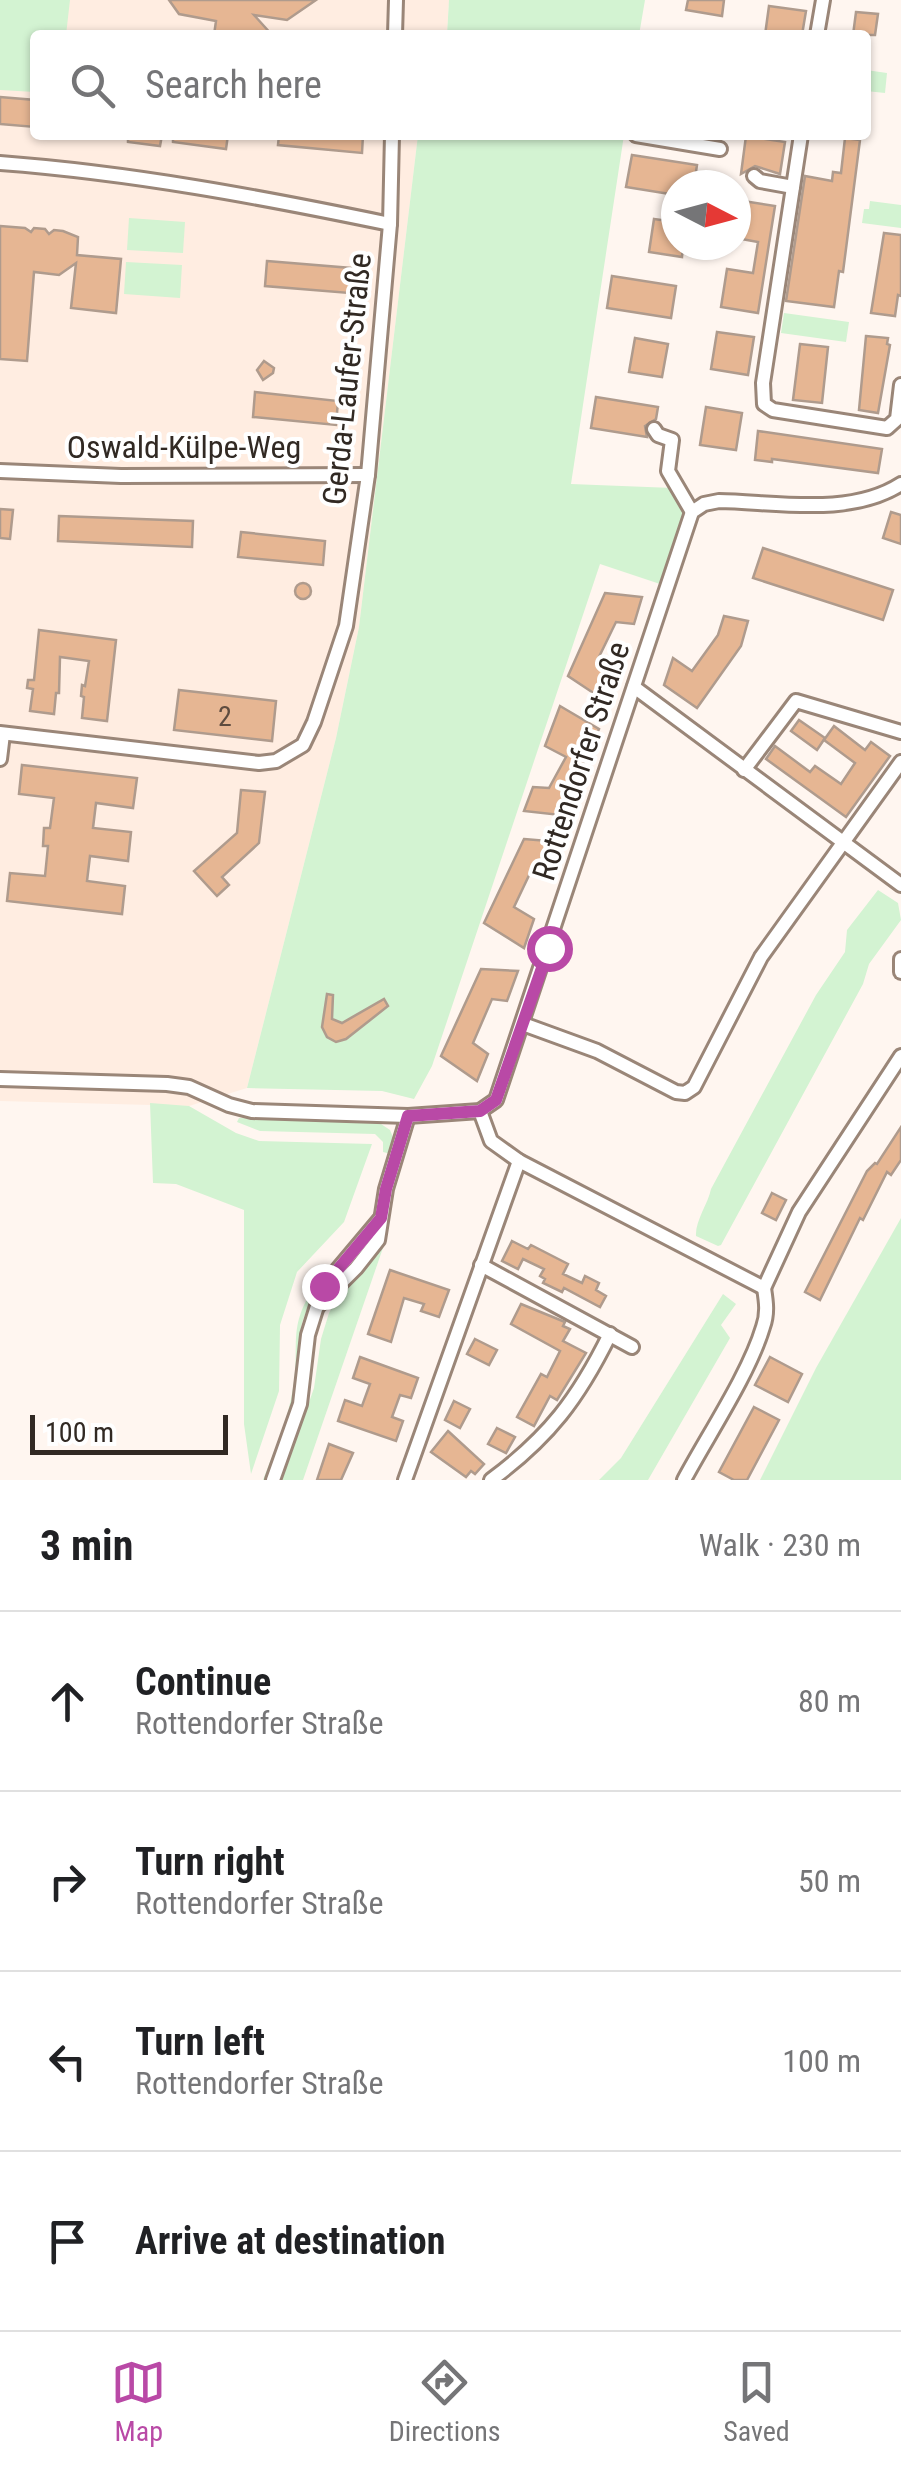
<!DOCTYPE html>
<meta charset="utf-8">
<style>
:root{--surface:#fff;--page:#f2f2f2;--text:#202124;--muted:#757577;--line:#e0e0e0;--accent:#b949a6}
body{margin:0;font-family:"Roboto Condensed",sans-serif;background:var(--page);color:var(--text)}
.compass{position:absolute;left:661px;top:170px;width:90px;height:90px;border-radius:50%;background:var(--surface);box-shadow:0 2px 8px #0004;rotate:96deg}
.scale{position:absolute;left:30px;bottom:25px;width:198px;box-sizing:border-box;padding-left:10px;border:5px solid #312923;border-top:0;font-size:28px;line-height:35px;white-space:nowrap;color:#312923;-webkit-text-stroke:8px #fff;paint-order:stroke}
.stop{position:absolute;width:30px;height:30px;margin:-22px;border:8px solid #b949a6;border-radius:50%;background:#fff}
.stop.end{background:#b949a6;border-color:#fff;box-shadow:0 2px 10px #0008}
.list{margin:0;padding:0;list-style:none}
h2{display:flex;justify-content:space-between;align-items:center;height:130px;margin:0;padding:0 40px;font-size:42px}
h2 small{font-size:32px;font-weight:400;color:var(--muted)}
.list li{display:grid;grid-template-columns:65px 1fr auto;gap:30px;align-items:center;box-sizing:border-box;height:180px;padding:0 40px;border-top:2px solid var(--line)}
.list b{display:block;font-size:38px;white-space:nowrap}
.list p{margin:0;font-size:32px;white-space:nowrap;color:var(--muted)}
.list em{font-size:32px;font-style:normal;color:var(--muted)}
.icon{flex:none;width:55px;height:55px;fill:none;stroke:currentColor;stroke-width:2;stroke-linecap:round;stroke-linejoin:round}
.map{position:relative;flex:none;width:901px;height:1480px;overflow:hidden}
.search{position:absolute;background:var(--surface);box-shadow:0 2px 8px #0004;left:30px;right:30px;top:30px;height:110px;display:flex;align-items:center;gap:25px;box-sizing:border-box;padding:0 35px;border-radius:10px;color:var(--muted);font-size:38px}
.sheet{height:850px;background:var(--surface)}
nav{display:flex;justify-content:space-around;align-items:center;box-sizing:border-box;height:140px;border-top:2px solid var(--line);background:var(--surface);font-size:28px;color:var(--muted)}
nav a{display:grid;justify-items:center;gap:5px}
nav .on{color:var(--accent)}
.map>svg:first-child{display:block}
.built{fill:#ffede1}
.green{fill:#d3f3d2}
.building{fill:#e6b693;stroke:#af9b8d;stroke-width:2.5}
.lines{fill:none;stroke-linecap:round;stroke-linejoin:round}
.minor-casing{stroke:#9a8678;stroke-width:18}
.minor{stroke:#fff;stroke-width:12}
.route{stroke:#b949a6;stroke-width:12}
.labels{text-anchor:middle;stroke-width:8;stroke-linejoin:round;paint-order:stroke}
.number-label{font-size:28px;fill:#5e4c3f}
.street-label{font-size:32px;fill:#312923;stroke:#fff}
</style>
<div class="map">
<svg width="901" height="1480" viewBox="0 0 901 1480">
<rect width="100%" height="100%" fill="#fff6f0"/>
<path class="built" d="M 0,0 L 449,0 L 447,35 L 35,35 L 35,135 L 418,135 L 359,627 L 336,738 L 247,1088 L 189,1106 L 0,1101 Z"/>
<g class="green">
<path d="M 0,0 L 70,0 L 66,35 L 35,35 L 35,92 L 0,90 Z"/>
<path d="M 449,0 L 645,0 L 639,35 L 447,35 Z"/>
<path d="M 866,70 L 887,73 L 885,93 L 866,91 Z"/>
<path d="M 418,135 L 624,135 L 571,484 L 673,488 L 687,514 L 663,585 L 600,564 L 432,1066 L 414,1099 L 382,1091 L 247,1088 L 336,738 L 359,627 Z"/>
<path d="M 870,201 L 901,205 L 901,228 L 862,223 L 864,209 L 869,209 Z"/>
<path d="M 129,218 L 185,222 L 183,253 L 127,250 Z"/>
<path d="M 126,262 L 182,265 L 180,298 L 124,294 Z"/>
<path d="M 784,313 L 849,322 L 846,342 L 781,333 Z"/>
<path d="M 878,890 L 898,903 L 901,920 L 869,964 L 863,984 L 721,1245 L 718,1246 L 696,1236 C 695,1221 708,1204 711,1189 L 816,995 L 845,952 L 847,930 Z"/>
<path d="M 150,1103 L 189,1106 L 236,1133 L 259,1141 L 372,1144 L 344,1222 L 297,1272 L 280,1325 L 279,1391 L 251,1474 L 244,1424 L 244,1210 L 176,1184 L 153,1183 Z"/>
<path d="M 239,1118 L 378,1122 L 390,1130 L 394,1140 L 391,1154 L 383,1152 L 383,1142 L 375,1134 L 260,1131 L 237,1122 Z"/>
<path d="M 901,1218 L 901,1480 L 760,1480 L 816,1368 Z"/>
<path d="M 385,1242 L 303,1480 L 282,1480 L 314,1388 L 321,1339 L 329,1313 L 338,1296 Z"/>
<path d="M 324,1275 L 327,1278 C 287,1330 305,1342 296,1397 C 291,1425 277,1453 268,1480 L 263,1480 C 273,1453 285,1427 291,1399 C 304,1344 281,1327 324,1275 Z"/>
<path d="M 723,1294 L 736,1304 L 721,1325 L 730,1338 L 648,1480 L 599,1480 L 621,1458 Z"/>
</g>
<g class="building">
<path d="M 169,0 L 316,0 L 287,20 L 254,15 L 272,35 L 214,35 L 216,21 L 179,14 Z"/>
<path d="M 688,0 L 724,0 L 722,16 L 686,10 Z"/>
<path d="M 769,6 L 806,11 L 802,35 L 765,35 Z"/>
<path d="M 856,12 L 878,14 L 875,35 L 853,35 Z"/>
<path d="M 0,97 L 35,100 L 35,127 L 0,124 Z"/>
<path d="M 128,135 L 162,135 L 160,146 L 128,142 Z"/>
<path d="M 173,135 L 228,135 L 226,149 L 173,142 Z"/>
<path d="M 279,135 L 363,135 L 362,153 L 278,145 Z"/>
<path d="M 746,136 L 785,142 L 780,174 L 755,166 L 741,174 Z"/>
<path d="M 845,138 L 860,140 L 843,272 L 839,271 L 834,307 L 786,301 L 805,176 L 832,181 L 833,172 L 841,173 Z"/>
<path d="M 632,155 L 697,165 L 694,185 L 676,185 L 676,195 L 626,187 Z"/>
<path d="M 737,200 L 775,206 L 758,313 L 721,307 L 727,269 L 753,273 L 758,242 L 736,238 Z"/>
<path d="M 654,219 L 676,222 L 676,245 L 683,245 L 682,257 L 649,252 Z"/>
<path d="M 0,226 L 25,228 L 31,232 L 34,228 L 45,229 L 49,234 L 54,230 L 63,231 L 78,237 L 77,255 L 121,259 L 116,313 L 71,308 L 76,263 L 59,275 L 34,272 L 27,361 L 0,359 Z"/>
<path d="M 884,233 L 901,235 L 901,296 L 898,295 L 895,316 L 871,313 Z"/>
<path d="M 267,261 L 351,268 L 349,293 L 265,286 Z"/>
<path d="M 612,276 L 676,286 L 671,318 L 607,308 Z"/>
<path d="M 717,332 L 754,337 L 748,375 L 711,369 Z"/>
<path d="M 866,336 L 888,338 L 887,344 L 890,345 L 878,413 L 859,410 Z"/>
<path d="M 635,338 L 668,344 L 662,377 L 629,372 Z"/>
<path d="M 800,344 L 828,347 L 822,403 L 793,400 Z"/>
<path d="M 264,361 L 274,368 L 273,373 L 263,380 L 257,370 Z"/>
<path d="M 255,392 L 338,401 L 336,425 L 253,417 Z"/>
<path d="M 596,397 L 658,407 L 656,419 L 645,426 L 647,437 L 591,428 Z"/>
<path d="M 706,407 L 742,413 L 736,450 L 700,445 Z"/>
<path d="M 758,431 L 882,449 L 878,473 L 772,459 L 772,462 L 755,460 Z"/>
<path d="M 0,509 L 13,510 L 10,539 L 0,538 Z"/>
<path d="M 891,512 L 901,515 L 901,544 L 883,538 Z"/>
<path d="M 59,516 L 193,521 L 192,547 L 58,541 Z"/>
<path d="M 241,532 L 325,541 L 323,565 L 238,557 Z"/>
<path d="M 763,548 L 893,590 L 883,620 L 753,578 Z"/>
<circle cx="303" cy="591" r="8"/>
<path d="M 605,593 L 642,597 L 634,624 L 616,622 L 597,661 L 616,672 L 607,702 L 568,676 Z"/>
<path d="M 724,616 L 748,621 L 741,646 L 697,708 L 664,685 L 673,658 L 692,671 L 718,635 Z"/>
<path d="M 39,630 L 116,640 L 107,721 L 82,718 L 84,697 L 81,696 L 82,685 L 85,686 L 89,661 L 60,657 L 59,693 L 56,693 L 54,714 L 30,711 L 33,689 L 27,688 L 28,680 L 34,680 Z"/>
<path d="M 179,690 L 276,701 L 272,741 L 174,730 Z"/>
<path d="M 560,706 L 599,729 L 560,815 L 524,811 L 533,787 L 549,788 L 566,757 L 545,746 Z"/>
<path d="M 799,720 L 825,738 L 817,750 L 791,731 Z"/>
<path d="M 834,726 L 865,750 L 871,742 L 890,756 L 846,817 L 766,759 L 775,746 L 810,772 L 815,766 L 841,784 L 855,763 L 824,740 Z"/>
<path d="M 22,765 L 137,778 L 133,808 L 96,803 L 93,828 L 131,832 L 128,861 L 90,856 L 87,881 L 125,886 L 122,914 L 7,901 L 10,873 L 45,876 L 48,846 L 43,846 L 44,828 L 50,828 L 54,798 L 19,794 Z"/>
<path d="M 241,790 L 265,792 L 259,843 L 222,877 L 229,885 L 217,896 L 194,871 L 237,833 Z"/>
<path d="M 524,839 L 561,842 L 552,870 L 533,867 L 514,907 L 534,919 L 524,948 L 484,923 Z"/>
<path d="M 481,969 L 518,971 L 507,1001 L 492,999 L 473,1043 L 488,1054 L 477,1081 L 441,1056 Z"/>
<path d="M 327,994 L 333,995 L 332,1019 L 342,1023 L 384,999 L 388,1006 L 346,1039 L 336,1042 L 327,1037 L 322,1027 Z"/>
<path d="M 901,1127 L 901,1160 L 891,1175 L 887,1172 L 863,1220 L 860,1218 L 820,1300 L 805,1292 L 867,1171 L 875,1163 L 877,1164 Z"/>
<path d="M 772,1193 L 786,1200 L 776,1220 L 762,1213 Z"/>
<path d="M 512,1241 L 528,1249 L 531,1245 L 568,1264 L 563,1274 L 582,1283 L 585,1276 L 599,1283 L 596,1290 L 606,1296 L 600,1307 L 564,1288 L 562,1292 L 543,1283 L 545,1279 L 540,1276 L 544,1269 L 523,1259 L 518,1269 L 502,1261 Z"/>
<path d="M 390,1270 L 449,1290 L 439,1317 L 421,1311 L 424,1304 L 404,1298 L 391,1342 L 368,1334 Z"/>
<path d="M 521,1304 L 565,1322 L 563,1326 L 570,1329 L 563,1341 L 586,1353 L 557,1400 L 550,1396 L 534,1426 L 517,1417 L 541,1374 L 547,1377 L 560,1351 L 511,1324 Z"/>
<path d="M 475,1339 L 497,1350 L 489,1365 L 467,1354 Z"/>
<path d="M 360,1357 L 418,1378 L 411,1398 L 400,1395 L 392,1417 L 403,1421 L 396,1441 L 338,1421 L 345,1400 L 362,1406 L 370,1384 L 353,1378 Z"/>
<path d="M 770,1357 L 802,1374 L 788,1402 L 755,1385 Z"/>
<path d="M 454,1401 L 470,1409 L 460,1428 L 445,1420 Z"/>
<path d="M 754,1407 L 779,1420 L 747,1480 L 734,1480 L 719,1472 Z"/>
<path d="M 497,1428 L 515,1437 L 506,1453 L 488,1444 Z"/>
<path d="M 448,1431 L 484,1464 L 475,1474 L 471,1471 L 466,1477 L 431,1452 Z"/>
<path d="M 329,1444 L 353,1453 L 341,1480 L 317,1480 Z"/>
</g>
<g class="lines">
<defs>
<g id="minor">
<path d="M 395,35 L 396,0"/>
<path d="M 817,35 L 823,0"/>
<path d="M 636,135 L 720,149"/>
<path d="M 801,135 L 763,383 L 764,404 L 773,410 L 887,428 L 897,419 L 901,385"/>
<path d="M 0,163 C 132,173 260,197 390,224"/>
<path d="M 754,176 L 760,181 L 793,187"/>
<path d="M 654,429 L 658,435 L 672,440 L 668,471 L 692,512"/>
<path d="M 0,471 L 121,476 L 368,475"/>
<path d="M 634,687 L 901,885"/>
<path d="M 0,733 L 259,763 L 276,761 L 303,745 L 314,722 L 346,626 L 368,475 L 390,224 L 392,135"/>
<path d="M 0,759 L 3,734"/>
<path d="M 744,770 L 796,701 L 901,732"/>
<path d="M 901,959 L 901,972"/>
<path d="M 523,1024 L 597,1051 L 676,1092 L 685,1093 L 694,1087 L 761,957 L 901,762"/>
<path d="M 0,1079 L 167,1084 L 189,1087 L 229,1105 L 252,1111 L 408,1116 L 480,1111 L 496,1100 L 692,512 L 704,504 L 719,501 C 776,502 850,517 901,484"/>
<path d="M 480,1111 L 491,1141 L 519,1161 L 764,1288"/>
<path d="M 481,1265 L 632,1347"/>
<path d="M 764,1288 L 799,1212 L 901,1056"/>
<path d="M 318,1306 L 356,1268 L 378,1240 L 386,1189 L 408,1116"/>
<path d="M 273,1480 L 300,1404 L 308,1335 L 323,1287 L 381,1218"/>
<path d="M 405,1480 L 519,1161"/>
<path d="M 491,1480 C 549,1437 578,1399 610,1334"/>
<path d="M 684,1480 C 708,1435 749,1374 763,1327 C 768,1313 766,1301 764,1288"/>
</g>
</defs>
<use href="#minor" class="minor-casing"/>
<use href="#minor" class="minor"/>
</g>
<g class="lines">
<path class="route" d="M 324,1286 L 381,1218 L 386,1189 L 408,1116 L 480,1111 L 496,1100 L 549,948"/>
</g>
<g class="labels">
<g class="number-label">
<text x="225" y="726">2</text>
</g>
<g class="street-label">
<text transform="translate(347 379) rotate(-84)" y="11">Gerda-Laufer-Straße</text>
<text x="184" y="458">Oswald-Külpe-Weg</text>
<text transform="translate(581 761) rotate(-72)" y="11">Rottendorfer Straße</text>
</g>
</g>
</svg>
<svg class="compass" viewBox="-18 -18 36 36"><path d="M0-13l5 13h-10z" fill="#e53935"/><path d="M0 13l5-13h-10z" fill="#757577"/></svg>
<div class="scale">100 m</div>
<div class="stop" style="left:549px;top:948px"></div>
<div class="stop end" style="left:324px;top:1286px"></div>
<div class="search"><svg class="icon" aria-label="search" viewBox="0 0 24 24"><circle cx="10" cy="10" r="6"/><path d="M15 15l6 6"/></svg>Search here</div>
</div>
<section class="sheet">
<h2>3 min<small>Walk · 230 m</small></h2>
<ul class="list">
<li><svg class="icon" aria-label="ahead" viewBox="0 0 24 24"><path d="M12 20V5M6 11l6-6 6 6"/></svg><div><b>Continue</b><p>Rottendorfer Straße</p></div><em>80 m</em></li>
<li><svg class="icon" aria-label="right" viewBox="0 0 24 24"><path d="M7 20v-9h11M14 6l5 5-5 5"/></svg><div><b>Turn right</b><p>Rottendorfer Straße</p></div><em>50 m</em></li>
<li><svg class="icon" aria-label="left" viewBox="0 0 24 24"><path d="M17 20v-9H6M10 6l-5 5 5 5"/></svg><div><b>Turn left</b><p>Rottendorfer Straße</p></div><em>100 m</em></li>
<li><svg class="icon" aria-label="arrive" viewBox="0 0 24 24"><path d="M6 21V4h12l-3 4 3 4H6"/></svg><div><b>Arrive at destination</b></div></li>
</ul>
</section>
<nav>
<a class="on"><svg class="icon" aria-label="map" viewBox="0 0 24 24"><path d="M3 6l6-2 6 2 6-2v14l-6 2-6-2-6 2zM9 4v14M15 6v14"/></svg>Map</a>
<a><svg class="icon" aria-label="directions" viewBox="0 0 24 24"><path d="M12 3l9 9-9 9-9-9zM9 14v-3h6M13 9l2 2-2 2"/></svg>Directions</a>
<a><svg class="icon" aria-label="saved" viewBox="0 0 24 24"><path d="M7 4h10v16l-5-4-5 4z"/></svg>Saved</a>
</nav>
